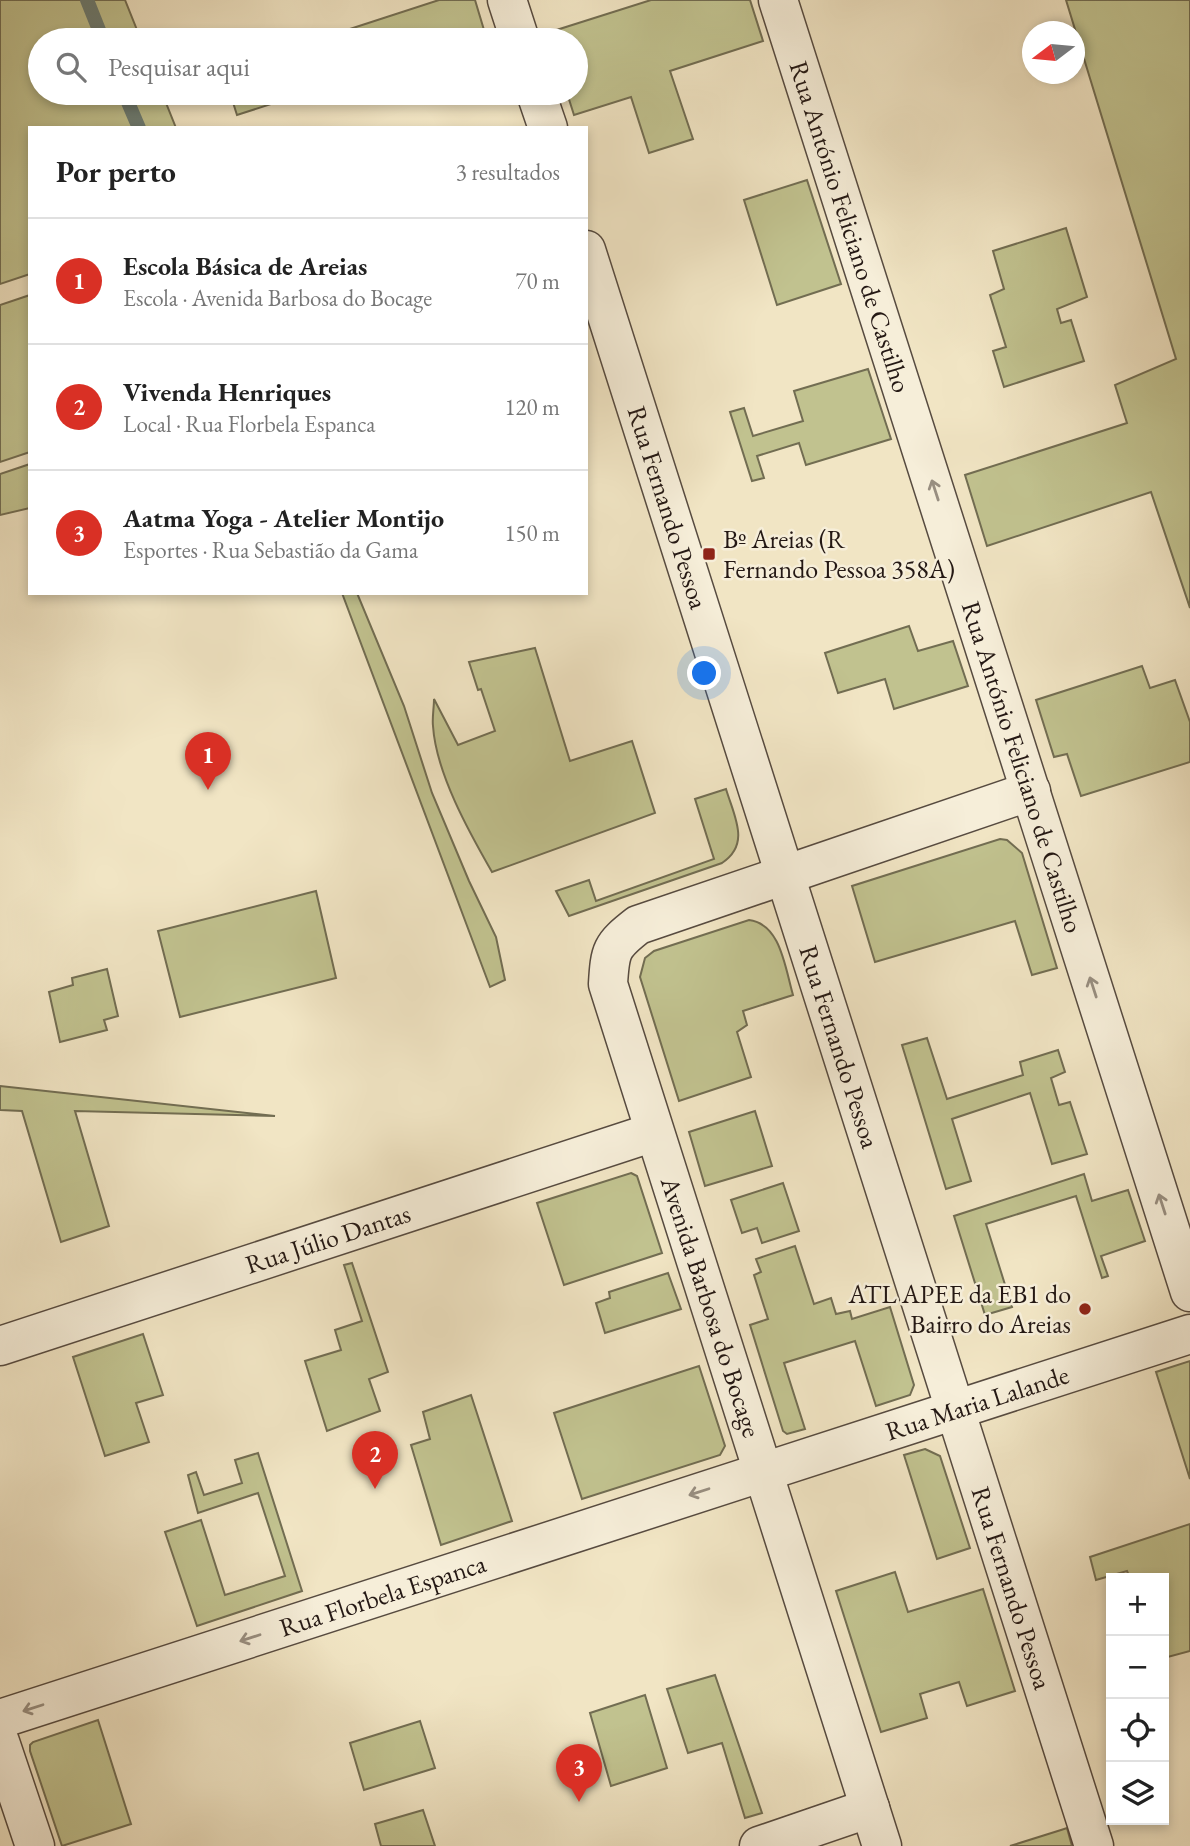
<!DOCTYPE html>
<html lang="pt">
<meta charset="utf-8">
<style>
:root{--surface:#fff;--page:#f2f2f2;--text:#222;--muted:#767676;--line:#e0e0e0;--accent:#d93025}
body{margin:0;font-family:"EB Garamond",serif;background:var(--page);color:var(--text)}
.controls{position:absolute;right:21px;bottom:21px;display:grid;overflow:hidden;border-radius:0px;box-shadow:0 4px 10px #0003}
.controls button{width:63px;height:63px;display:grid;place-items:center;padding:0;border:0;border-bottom:2px solid var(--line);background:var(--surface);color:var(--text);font:35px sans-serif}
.compass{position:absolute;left:1022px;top:21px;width:63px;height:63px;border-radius:50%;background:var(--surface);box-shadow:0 4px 10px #0003;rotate:254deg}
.you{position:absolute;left:705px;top:674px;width:24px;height:24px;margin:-18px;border:5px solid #fff;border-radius:50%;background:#1a73e8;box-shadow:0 0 0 10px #1a73e833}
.badge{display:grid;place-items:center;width:46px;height:46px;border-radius:50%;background:var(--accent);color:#fff;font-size:23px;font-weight:700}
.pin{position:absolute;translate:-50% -58px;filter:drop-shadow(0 2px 4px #0008)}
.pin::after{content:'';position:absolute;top:37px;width:24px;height:21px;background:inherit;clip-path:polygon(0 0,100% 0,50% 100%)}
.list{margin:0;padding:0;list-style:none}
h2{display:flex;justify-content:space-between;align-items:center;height:91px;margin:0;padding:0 28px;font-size:30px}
h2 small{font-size:23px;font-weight:400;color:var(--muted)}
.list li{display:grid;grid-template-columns:46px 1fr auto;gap:21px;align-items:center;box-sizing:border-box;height:126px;padding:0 28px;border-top:2px solid var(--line)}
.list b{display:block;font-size:26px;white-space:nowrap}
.list p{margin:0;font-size:23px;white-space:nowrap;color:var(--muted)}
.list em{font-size:23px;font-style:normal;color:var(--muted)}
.icon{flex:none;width:38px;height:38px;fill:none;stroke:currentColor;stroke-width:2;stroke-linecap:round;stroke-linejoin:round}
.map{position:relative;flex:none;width:1190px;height:1846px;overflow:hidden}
.search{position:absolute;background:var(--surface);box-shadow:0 4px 10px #0003;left:28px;top:28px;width:560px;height:77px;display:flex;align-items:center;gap:18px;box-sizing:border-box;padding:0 24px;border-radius:38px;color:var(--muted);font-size:26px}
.panel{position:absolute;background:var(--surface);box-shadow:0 4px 10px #0003;left:28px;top:126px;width:560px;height:469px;border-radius:0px}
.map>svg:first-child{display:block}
.green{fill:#c1c28f;stroke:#726d52;stroke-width:2}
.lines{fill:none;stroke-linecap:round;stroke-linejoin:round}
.stream{stroke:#6b7c74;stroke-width:14}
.minor-casing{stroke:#574b40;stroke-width:41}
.minor{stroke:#f6eed9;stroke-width:38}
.oneway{stroke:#988e80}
.poi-dot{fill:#8f2418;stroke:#f6eed9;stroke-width:2.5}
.labels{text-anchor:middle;stroke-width:5;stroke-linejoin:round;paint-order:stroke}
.street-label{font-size:26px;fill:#241814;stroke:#f6eed9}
.poi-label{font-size:26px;fill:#241814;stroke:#f6eed9;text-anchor:start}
</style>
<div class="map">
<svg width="1190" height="1846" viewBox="0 0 1190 1846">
<rect width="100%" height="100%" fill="#f1e5c4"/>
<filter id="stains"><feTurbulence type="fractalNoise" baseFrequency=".00286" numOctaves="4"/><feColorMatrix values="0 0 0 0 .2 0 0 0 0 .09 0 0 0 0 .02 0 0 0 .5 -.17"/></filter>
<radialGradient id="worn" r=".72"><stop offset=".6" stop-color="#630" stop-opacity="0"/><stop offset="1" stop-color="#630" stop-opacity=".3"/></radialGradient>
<g class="green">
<path d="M 0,0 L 125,0 L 141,40 L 40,40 L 40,93 L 162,93 L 176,128 L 30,128 L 30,274 L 0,284 Z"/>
<path d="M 439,0 L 475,0 L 487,40 L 316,40 Z"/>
<path d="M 651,0 L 750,0 L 763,41 L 670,71 L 693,139 L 649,153 L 631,97 L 574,115 L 567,93 L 576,93 L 576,40 L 549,40 L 547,33 Z"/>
<path d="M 1066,0 L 1190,0 L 1190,608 L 1151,492 L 987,546 L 965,475 L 1127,423 L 1115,385 L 1176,359 Z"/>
<path d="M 230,93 L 299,93 L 299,95 L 237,115 Z"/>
<path d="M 807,180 L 841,284 L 777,305 L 744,200 Z"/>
<path d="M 1066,228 L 1087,297 L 1057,309 L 1061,323 L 1071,320 L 1084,361 L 1004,387 L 993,351 L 1006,347 L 990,295 L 1004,289 L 993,251 Z"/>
<path d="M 30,295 L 30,452 L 0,462 L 0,305 Z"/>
<path d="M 868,369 L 891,439 L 806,465 L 799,443 L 757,456 L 764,478 L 752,481 L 730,412 L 744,408 L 753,436 L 803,421 L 794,391 Z"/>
<path d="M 30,464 L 30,508 L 0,515 L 0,474 Z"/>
<path d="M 342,593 L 357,593 L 404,706 L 432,793 L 469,881 L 496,937 L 505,980 L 490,987 Z"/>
<path d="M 909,626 L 918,651 L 953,641 L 968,686 L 894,709 L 885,679 L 838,693 L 825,653 Z"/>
<path d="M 535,648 L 570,761 L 632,741 L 655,813 L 492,872 C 469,832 436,773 433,726 C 432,718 434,708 434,699 L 458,745 L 495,731 L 481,689 L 478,690 L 469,662 Z"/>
<path d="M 1142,666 L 1150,688 L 1175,680 L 1190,722 L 1190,762 L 1081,796 L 1067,754 L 1054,757 L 1036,700 Z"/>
<path d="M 726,789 C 734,816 751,844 722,863 L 569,916 L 556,891 L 589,880 L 596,901 L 714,859 L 695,799 Z"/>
<path d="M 1000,839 L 1007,840 L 1022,853 L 1057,968 L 1032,975 L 1015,921 L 875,962 L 852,886 Z"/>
<path d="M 316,891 L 336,978 L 180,1017 L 158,931 Z"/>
<path d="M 749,920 C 781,924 785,968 793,995 L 743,1011 L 747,1025 L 737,1032 L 751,1077 L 679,1101 L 640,977 L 645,958 L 654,951 Z"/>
<path d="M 107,969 L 118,1016 L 104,1020 L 107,1030 L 60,1042 L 49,992 L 73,985 L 72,978 Z"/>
<path d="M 927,1038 L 947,1099 L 1023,1075 L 1020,1062 L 1058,1050 L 1065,1072 L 1051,1078 L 1059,1105 L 1070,1102 L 1087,1154 L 1052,1164 L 1030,1093 L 952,1119 L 971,1181 L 946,1189 L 902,1045 Z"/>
<path d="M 0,1086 L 275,1116 L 75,1111 L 109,1226 L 61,1242 L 22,1111 L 0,1110 Z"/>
<path d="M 755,1111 L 772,1166 L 705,1186 L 689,1132 Z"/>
<path d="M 631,1173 L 637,1176 L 662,1253 L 564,1285 L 537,1203 Z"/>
<path d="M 1084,1174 L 1092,1201 L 1128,1190 L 1145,1241 L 1101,1256 L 1108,1276 L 1102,1278 L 1076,1196 L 986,1224 L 1012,1307 L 985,1315 L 954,1216 Z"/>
<path d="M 783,1183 L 799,1231 L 762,1243 L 757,1228 L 742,1233 L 731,1200 Z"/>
<path d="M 795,1246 L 814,1304 L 831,1298 L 836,1314 L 850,1311 L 852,1319 L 890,1307 L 914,1385 L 910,1395 L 876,1406 L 855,1341 L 784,1363 L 805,1429 L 787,1434 L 783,1431 L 750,1325 L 768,1319 L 754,1275 L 761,1272 L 756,1259 Z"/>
<path d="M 352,1263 L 388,1372 L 369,1379 L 380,1411 L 327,1431 L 305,1361 L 341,1350 L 335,1330 L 362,1321 L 344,1265 Z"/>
<path d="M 668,1273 L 681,1309 L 605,1333 L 596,1303 L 610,1298 L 609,1292 Z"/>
<path d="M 143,1334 L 163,1395 L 136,1403 L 149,1442 L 105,1456 L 73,1357 Z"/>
<path d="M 1190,1361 L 1190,1479 L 1156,1372 Z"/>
<path d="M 699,1366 L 725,1446 L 720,1455 L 582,1499 L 554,1413 Z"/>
<path d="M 471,1395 L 512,1521 L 441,1545 L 411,1445 L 430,1439 L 423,1412 Z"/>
<path d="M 925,1449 L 940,1456 L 970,1548 L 937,1559 L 904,1455 Z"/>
<path d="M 258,1453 L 302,1591 L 197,1626 L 165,1532 L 201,1520 L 225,1595 L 285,1576 L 258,1493 L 198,1513 L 188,1475 L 196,1472 L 204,1495 L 242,1483 L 235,1460 Z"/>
<path d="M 1190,1524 L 1190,1651 L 1164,1658 L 1164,1578 L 1130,1578 L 1127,1571 L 1096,1580 L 1090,1557 Z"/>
<path d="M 895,1572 L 908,1612 L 983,1589 L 1015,1691 L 967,1706 L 959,1682 L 920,1694 L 927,1718 L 881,1732 L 836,1591 Z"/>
<path d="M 715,1675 L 762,1813 L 745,1818 L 722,1743 L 688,1753 L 667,1689 Z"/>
<path d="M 645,1695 L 667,1768 L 611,1786 L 590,1713 Z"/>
<path d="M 98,1720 L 131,1824 L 62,1846 L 30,1751 L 30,1745 L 33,1742 Z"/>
<path d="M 420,1721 L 435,1768 L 364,1790 L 350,1743 Z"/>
<path d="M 423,1810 L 435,1846 L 381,1846 L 375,1824 Z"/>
<path d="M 1067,1828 L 1072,1846 L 1010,1846 L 1061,1830 Z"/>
</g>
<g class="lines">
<g class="stream">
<path d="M 87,0 L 103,40"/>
<path d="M 124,93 L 139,128"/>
</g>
<defs>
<g id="minor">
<path d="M 507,0 L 520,40"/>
<path id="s1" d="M 778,0 L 1190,1292"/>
<path d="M 536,93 L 548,128"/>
<path id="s2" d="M 586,250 L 1094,1846"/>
<path id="s3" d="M 0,1346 L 654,1132"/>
<path id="s4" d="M 0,1719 L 1190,1334"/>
<path d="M 0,1742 L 35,1846"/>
<path d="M 759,1846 L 870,1808"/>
<path d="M 882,1846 L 608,984 C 610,950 611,946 638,925 L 1031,791"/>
</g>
</defs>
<use href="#minor" class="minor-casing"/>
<use href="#minor" class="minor"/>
</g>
<defs><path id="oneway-shaft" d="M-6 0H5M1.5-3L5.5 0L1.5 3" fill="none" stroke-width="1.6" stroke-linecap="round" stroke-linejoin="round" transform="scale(1.75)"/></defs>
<g class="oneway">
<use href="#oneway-shaft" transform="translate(935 490) rotate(-108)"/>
<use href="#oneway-shaft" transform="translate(1093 987) rotate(-108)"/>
<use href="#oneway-shaft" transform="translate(1162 1204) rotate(-108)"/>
<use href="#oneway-shaft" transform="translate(699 1492) rotate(162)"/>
<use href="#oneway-shaft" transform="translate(250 1638) rotate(162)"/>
<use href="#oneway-shaft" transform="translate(33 1708) rotate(162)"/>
</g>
<g class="poi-dot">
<rect x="702" y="547" width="14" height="14" rx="3.5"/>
<circle cx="1085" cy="1309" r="7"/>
</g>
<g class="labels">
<g class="street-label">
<text dy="9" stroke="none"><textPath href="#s1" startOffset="238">Rua António Feliciano de Castilho</textPath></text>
<text dy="9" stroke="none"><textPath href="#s2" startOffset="270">Rua Fernando Pessoa</textPath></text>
<text dy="9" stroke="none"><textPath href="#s1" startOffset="805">Rua António Feliciano de Castilho</textPath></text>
<text dy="9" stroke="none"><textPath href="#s2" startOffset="836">Rua Fernando Pessoa</textPath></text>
<text dy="9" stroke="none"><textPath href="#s3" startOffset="345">Rua Júlio Dantas</textPath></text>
<text transform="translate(711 1307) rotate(72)" y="9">Avenida Barbosa do Bocage</text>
<text dy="9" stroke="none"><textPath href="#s4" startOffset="1027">Rua Maria Lalande</textPath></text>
<text dy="9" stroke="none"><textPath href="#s2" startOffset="1404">Rua Fernando Pessoa</textPath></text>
<text dy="9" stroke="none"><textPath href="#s4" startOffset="402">Rua Florbela Espanca</textPath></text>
</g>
<g class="poi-label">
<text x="723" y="548">Bº Areias (R<tspan x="723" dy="30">Fernando Pessoa 358A)</tspan></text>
<text x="1071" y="1303" text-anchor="end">ATL APEE da EB1 do<tspan x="1071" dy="30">Bairro do Areias</tspan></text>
</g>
</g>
<rect width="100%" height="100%" filter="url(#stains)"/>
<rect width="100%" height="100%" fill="url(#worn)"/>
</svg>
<div class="controls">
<button>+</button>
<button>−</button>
<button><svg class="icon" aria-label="locate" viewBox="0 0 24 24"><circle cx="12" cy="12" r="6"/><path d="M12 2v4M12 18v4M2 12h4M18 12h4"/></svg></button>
<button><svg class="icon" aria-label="layers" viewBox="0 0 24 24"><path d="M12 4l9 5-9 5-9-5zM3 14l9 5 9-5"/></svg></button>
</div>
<svg class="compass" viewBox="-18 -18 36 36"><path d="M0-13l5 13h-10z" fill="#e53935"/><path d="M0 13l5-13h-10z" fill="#767676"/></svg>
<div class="you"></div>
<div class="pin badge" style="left:208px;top:790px">1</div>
<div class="pin badge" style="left:375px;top:1489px">2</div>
<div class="pin badge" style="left:579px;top:1802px">3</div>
<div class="search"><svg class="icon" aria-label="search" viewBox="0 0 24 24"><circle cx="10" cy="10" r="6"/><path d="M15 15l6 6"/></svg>Pesquisar aqui</div>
<section class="panel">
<h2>Por perto<small>3 resultados</small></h2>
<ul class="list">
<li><span class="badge">1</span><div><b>Escola Básica de Areias</b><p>Escola · Avenida Barbosa do Bocage</p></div><em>70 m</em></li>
<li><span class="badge">2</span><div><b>Vivenda Henriques</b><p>Local · Rua Florbela Espanca</p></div><em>120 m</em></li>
<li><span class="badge">3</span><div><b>Aatma Yoga - Atelier Montijo</b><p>Esportes · Rua Sebastião da Gama</p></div><em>150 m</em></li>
</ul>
</section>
</div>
